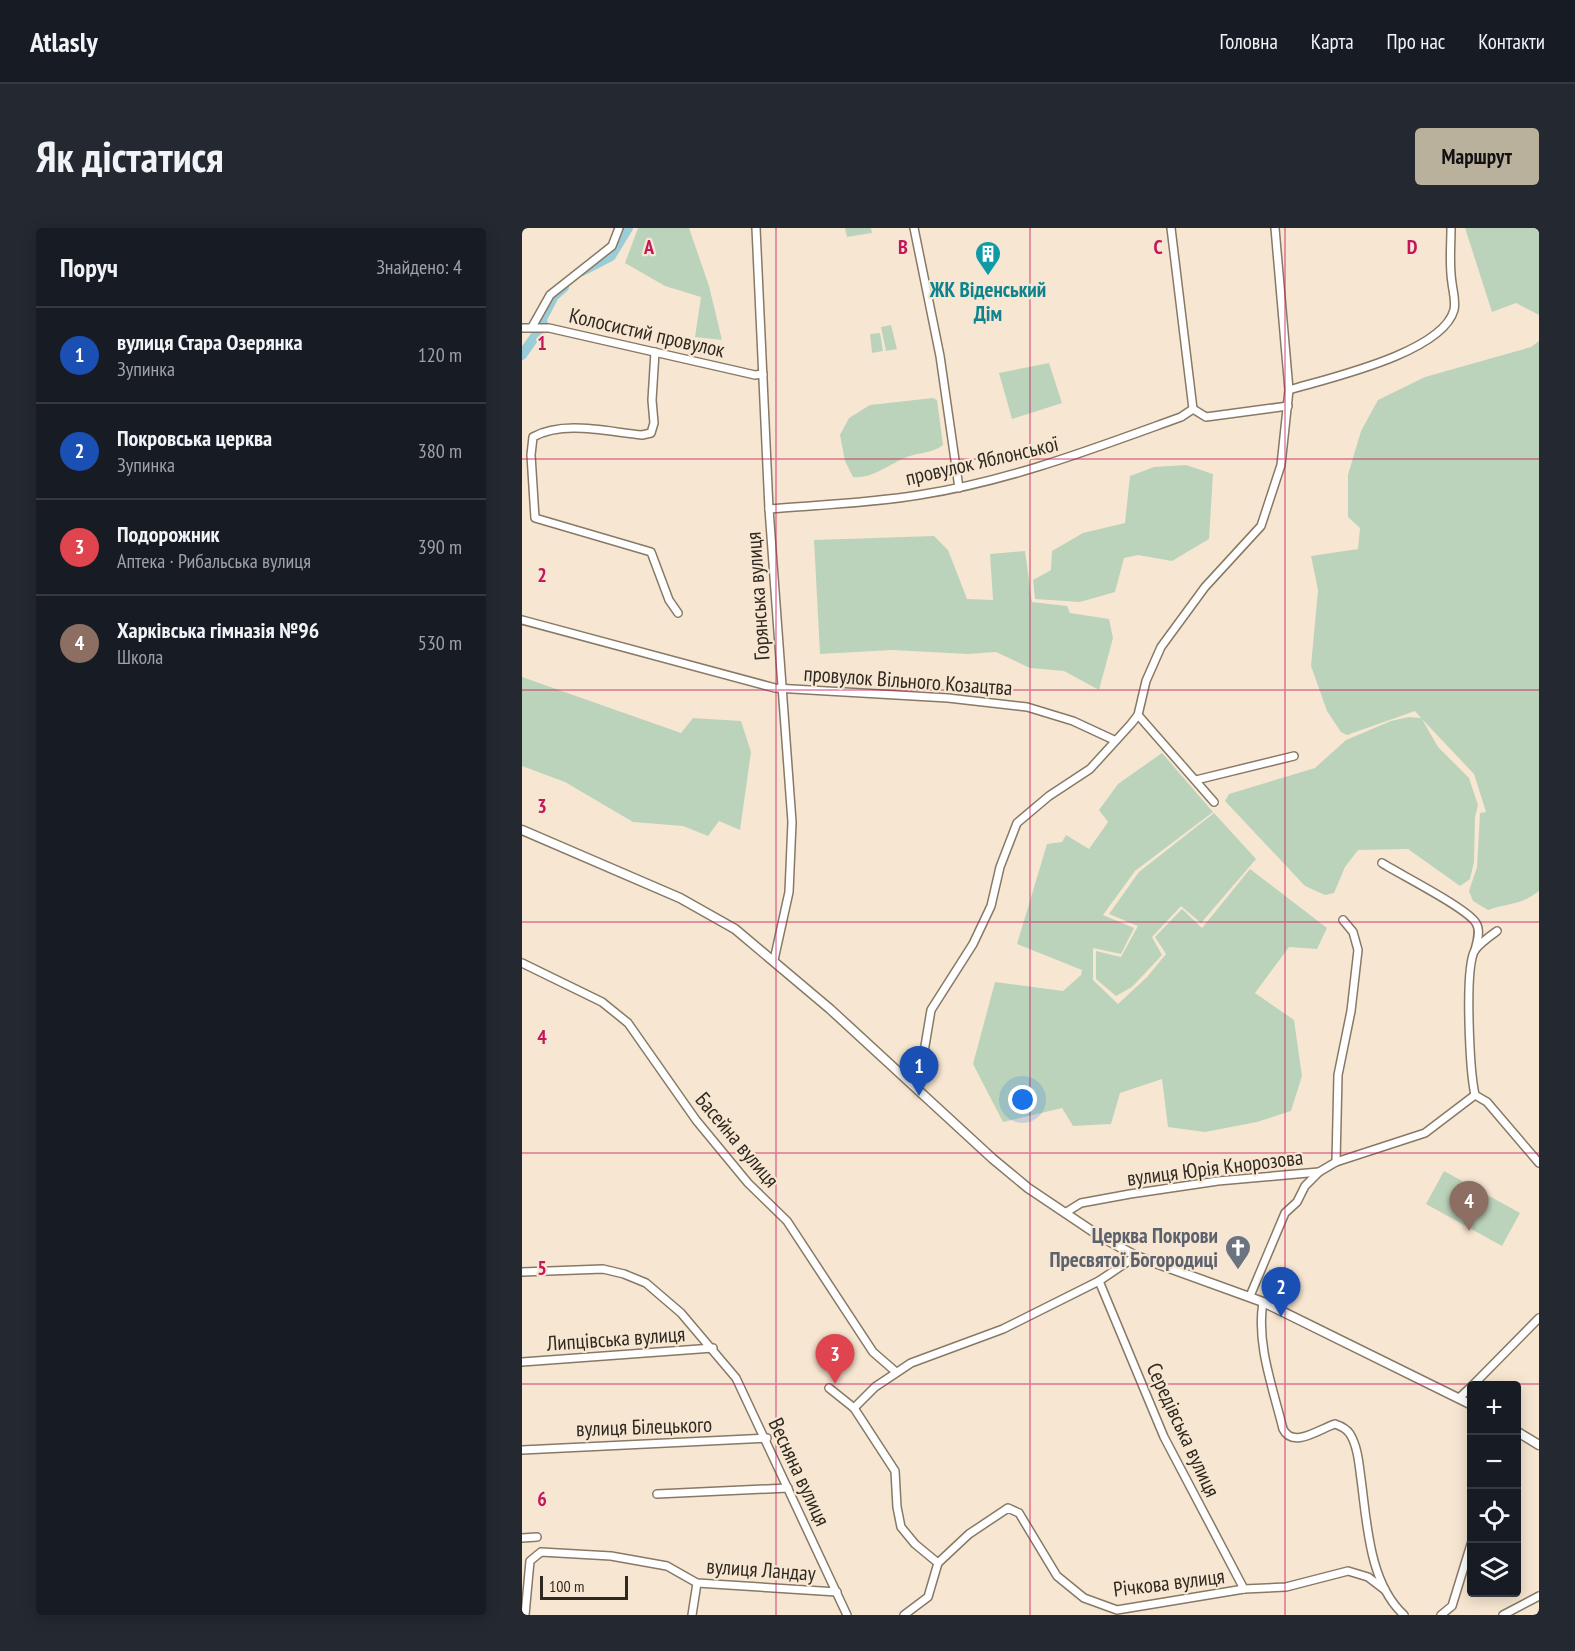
<!DOCTYPE html>
<html lang="uk">
<meta charset="utf-8">
<style>
:root{--surface:#171b24;--page:#242831;--text:#f1f3f6;--muted:#9ea1a6;--line:#363941;--accent:#bab19d}
body{margin:0;font-family:"PT Sans Narrow",sans-serif;background:var(--page);color:var(--text)}
.controls{position:absolute;right:18px;bottom:18px;display:grid;overflow:hidden;border-radius:6px;box-shadow:0 3px 15px #0003}
.controls button{width:54px;height:54px;display:grid;place-items:center;padding:0;border:0;border-bottom:2px solid var(--line);background:var(--surface);color:var(--text);font:30px sans-serif}
.scale{position:absolute;left:18px;bottom:15px;width:88px;box-sizing:border-box;padding-left:6px;border:3px solid #2f2921;border-top:0;font-size:16px;line-height:21px;white-space:nowrap;color:#2f2921;-webkit-text-stroke:4px #f7e7d2;paint-order:stroke}
.you{position:absolute;left:501px;top:872px;width:21px;height:21px;margin:-15px;border:4px solid #fff;border-radius:50%;background:#1a73e8;box-shadow:0 0 0 9px #1a73e833}
.badge{display:grid;place-items:center;width:39px;height:39px;border-radius:50%;background:var(--accent);color:#fff;font-size:20px;font-weight:700}
.pin{position:absolute;translate:-50% -50px;filter:drop-shadow(0 2px 3px #0008)}
.pin::after{content:'';position:absolute;top:32px;width:21px;height:18px;background:inherit;clip-path:polygon(0 0,100% 0,50% 100%)}
.list{margin:0;padding:0;list-style:none}
h2{display:flex;justify-content:space-between;align-items:center;height:78px;margin:0;padding:0 24px;font-size:26px}
h2 small{font-size:20px;font-weight:400;color:var(--muted)}
.list li{display:grid;grid-template-columns:39px 1fr auto;gap:18px;align-items:center;box-sizing:border-box;height:96px;padding:0 24px;border-top:2px solid var(--line)}
.list b{display:block;font-size:22px;white-space:nowrap}
.list p{margin:0;font-size:20px;white-space:nowrap;color:var(--muted)}
.list em{font-size:20px;font-style:normal;color:var(--muted)}
.icon{flex:none;width:33px;height:33px;fill:none;stroke:currentColor;stroke-width:2;stroke-linecap:round;stroke-linejoin:round}
.map{position:relative;flex:none;width:1017px;height:1387px;overflow:hidden;border-radius:6px}
header{display:flex;align-items:center;gap:36px;box-sizing:border-box;height:84px;padding:0 30px;background:var(--surface);border-bottom:2px solid var(--line)}
header strong{font-size:28px}
nav{display:flex;gap:33px;margin-inline-start:auto;font-size:21px}
.intro{display:flex;align-items:center;justify-content:space-between;box-sizing:border-box;height:144px;padding:0 36px}
h1{margin:0;font-size:42px}
.button{padding:15px 27px;border-radius:6px;background:var(--accent);color:#111;font-size:21px;font-weight:700}
main{display:flex;gap:36px;padding:0 36px}
aside{flex:1;background:var(--surface);border-radius:6px;box-shadow:0 3px 15px #0003}
.map>svg:first-child{display:block}
.green{fill:#bcd3bb}
.lines{fill:none;stroke-linecap:round;stroke-linejoin:round}
.river{stroke:#9bcdd9;stroke-width:10}
.minor-casing{stroke:#877965;stroke-width:10}
.major-casing{stroke:#877965;stroke-width:11}
.minor{stroke:#fff;stroke-width:7}
.major{stroke:#fff;stroke-width:8}
.grid{fill:none;stroke:#c2185b;stroke-width:1.5;stroke-opacity:0.55}
.labels{text-anchor:middle;stroke-width:4.5;stroke-linejoin:round;paint-order:stroke}
.culture-label{font-size:21px;font-weight:bold;fill:#0d838f;stroke:#f7e7d2}
.street-label{font-size:21px;fill:#2f2921;stroke:#f7e7d2}
.worship-label{font-size:21px;font-weight:bold;fill:#5b616d;stroke:#f7e7d2;text-anchor:end}
.grid-label{font-size:20px;text-anchor:middle;font-weight:bold;fill:#c2185b;stroke:#f7e7d2;stroke-width:4.5;stroke-linejoin:round;paint-order:stroke}
</style>
<header>
<strong>Atlasly</strong>
<nav><a>Головна</a><a>Карта</a><a>Про нас</a><a>Контакти</a></nav>
</header>
<div class="intro"><h1>Як дістатися</h1><a class="button">Маршрут</a></div>
<main>
<aside>
<h2>Поруч<small>Знайдено: 4</small></h2>
<ul class="list">
<li><span class="badge" style="background:#1a4fb4">1</span><div><b>вулиця Стара Озерянка</b><p>Зупинка</p></div><em>120 m</em></li>
<li><span class="badge" style="background:#1a4fb4">2</span><div><b>Покровська церква</b><p>Зупинка</p></div><em>380 m</em></li>
<li><span class="badge" style="background:#e0444e">3</span><div><b>Подорожник</b><p>Аптека · Рибальська вулиця</p></div><em>390 m</em></li>
<li><span class="badge" style="background:#8d6e63">4</span><div><b>Харківська гімназія №96</b><p>Школа</p></div><em>530 m</em></li>
</ul>
</aside>
<div class="map">
<svg width="1017" height="1387" viewBox="0 0 1017 1387">
<rect width="100%" height="100%" fill="#f7e7d2"/>
<g class="green">
<path d="M 116,0 L 167,0 L 187,58 L 200,112 L 173,109 L 179,69 L 143,58 L 103,35 Z"/>
<path d="M 323,0 L 349,0 L 350,5 L 325,9 Z"/>
<path d="M 943,0 L 1017,0 L 1017,87 L 994,75 L 970,84 Z"/>
<path d="M 369,97 L 375,121 L 364,123 L 359,99 Z"/>
<path d="M 358,105 L 361,123 L 350,125 L 348,106 Z"/>
<path d="M 1017,113 L 1017,663 C 995,679 989,674 966,682 L 951,673 L 947,663 L 955,639 L 958,585 L 964,584 L 952,546 L 900,491 L 916,519 L 947,550 L 956,577 L 953,589 L 952,634 L 948,651 L 938,658 L 886,621 L 836,622 L 823,639 L 812,665 L 803,667 L 783,658 L 703,573 L 707,566 L 793,540 L 824,512 L 869,493 L 887,489 L 899,490 L 893,483 L 825,507 L 819,504 L 805,483 L 789,438 L 796,362 L 789,328 L 836,321 L 838,300 L 826,289 L 826,247 L 839,203 L 856,172 L 903,149 L 1009,119 Z"/>
<path d="M 527,135 L 540,175 L 490,191 L 477,145 Z"/>
<path d="M 411,170 L 415,172 L 421,217 C 409,226 397,224 385,229 C 367,236 351,251 331,249 L 323,233 L 318,207 L 327,190 L 348,177 Z"/>
<path d="M 664,237 L 691,246 L 687,311 L 650,333 L 616,327 L 602,330 L 593,364 L 558,374 L 513,371 L 511,352 L 529,342 L 530,323 L 561,305 L 603,295 L 608,248 L 632,239 Z"/>
<path d="M 412,308 L 426,322 L 445,371 L 471,372 L 468,326 L 503,323 L 510,374 L 545,378 L 548,385 L 587,391 L 591,410 L 577,462 L 542,443 L 508,440 L 474,424 L 446,426 L 370,422 L 298,426 L 292,312 Z"/>
<path d="M 0,449 L 159,505 L 171,490 L 219,493 L 229,524 L 218,602 L 197,593 L 186,608 L 161,598 L 111,594 L 43,554 L 0,538 Z"/>
<path d="M 640,525 L 691,584 L 613,643 L 581,687 L 612,700 L 599,726 L 571,720 L 571,752 L 596,776 L 625,749 L 644,726 L 633,709 L 660,681 L 680,700 L 728,641 L 805,700 L 795,721 L 767,719 L 733,765 L 772,792 L 780,848 L 769,883 L 735,894 L 683,904 L 646,899 L 640,851 L 598,865 L 589,896 L 551,898 L 540,880 L 481,894 L 451,836 L 473,754 L 541,763 L 559,747 L 560,742 L 495,716 L 525,616 L 540,614 L 544,607 L 567,621 L 586,594 L 577,582 L 596,556 Z"/>
<path d="M 692,585 L 734,631 L 679,695 L 659,678 L 630,709 L 640,727 L 610,759 L 594,768 L 574,751 L 574,723 L 599,729 L 616,698 L 587,686 L 617,644 Z"/>
<path d="M 922,943 L 998,985 L 980,1018 L 904,976 Z"/>
</g>
<g class="lines">
<g class="river">
<path d="M 60,43 L 89,28 L 106,0"/>
<path d="M 0,127 L 21,97 L 20,91 L 32,68 L 42,59"/>
</g>
<defs>
<g id="minor">
<path d="M 234,0 L 247,281 L 270,594 L 267,664 L 252,732"/>
<path d="M 392,0 L 418,128 L 437,260"/>
<path d="M 649,0 L 671,181"/>
<path d="M 10,99 L 28,67 L 90,18 L 97,0"/>
<path d="M 0,100 L 27,100 L 233,147 L 241,146"/>
<path d="M 133,124 L 130,172 L 132,195 L 129,205 L 120,207 C 86,204 42,192 11,209 L 9,227 L 13,290 L 129,324 L 147,372 L 156,385"/>
<path d="M 767,162 C 807,150 920,125 932,82 C 934,73 931,64 930,55 C 927,37 929,18 929,0"/>
<path d="M 671,181 L 684,189 L 766,178"/>
<path d="M 247,281 C 297,277 348,275 397,267 C 488,253 573,220 659,189 L 671,181"/>
<path d="M 0,392 L 253,460 L 426,470 L 505,479 L 551,493 L 592,512"/>
<path d="M 616,487 L 692,574"/>
<path d="M 674,552 L 772,528"/>
<path d="M 860,635 C 879,647 945,680 954,695 C 959,703 955,714 953,722"/>
<path d="M 0,735 L 80,774 L 106,795 L 174,892 L 226,955 L 265,993 L 351,1124 L 374,1144"/>
<path d="M 389,855 L 400,836 L 409,782 L 451,716 L 469,678 L 478,639 L 495,595 L 527,568 L 568,541 L 609,496 L 616,487 L 624,453 L 639,419 L 683,359 L 739,298 L 759,237 L 767,162 L 753,0"/>
<path d="M 953,867 C 948,844 942,740 953,722 C 958,715 968,708 975,703"/>
<path d="M 814,934 L 816,847 L 829,783 L 836,722 L 831,704 L 821,692"/>
<path d="M 543,985 L 559,975 L 608,966 L 696,953 L 797,944 L 814,934 L 903,905 L 953,867 L 965,874 L 1017,935"/>
<path d="M 0,1044 L 81,1041 L 102,1046 L 124,1055 L 159,1085 L 214,1150 L 325,1387"/>
<path d="M 577,1053 L 642,1209 L 722,1361"/>
<path d="M 728,1068 L 763,985 L 775,974 L 783,958 L 797,944"/>
<path d="M 741,1074 C 734,1116 751,1160 761,1201 C 771,1221 797,1201 813,1196 C 819,1198 824,1200 828,1206 C 836,1219 837,1237 839,1251 C 845,1295 847,1355 882,1387"/>
<path d="M 0,1134 L 191,1120"/>
<path d="M 950,1158 L 1017,1090"/>
<path d="M 307,1160 L 332,1180 L 373,1243 L 375,1279 L 379,1299 L 393,1316 L 416,1335"/>
<path d="M 937,1170 L 950,1158"/>
<path d="M 332,1180 L 353,1159 L 389,1135 L 481,1101 L 577,1053 L 614,1028"/>
<path d="M 0,1222 L 245,1210"/>
<path d="M 135,1266 L 266,1260"/>
<path d="M 0,1310 L 15,1309"/>
<path d="M 3,1387 L 8,1333 L 19,1324 L 89,1328 L 145,1338 L 175,1355 L 315,1364"/>
<path d="M 170,1387 L 175,1355"/>
<path d="M 382,1387 L 406,1369 L 416,1335 L 447,1306 L 486,1280 L 497,1285 L 535,1348 L 562,1370 L 595,1382 L 722,1361 L 764,1359 L 826,1343 L 846,1349 L 863,1362"/>
<path d="M 919,1387 L 930,1378 L 950,1313"/>
<path d="M 981,1387 L 1017,1368"/>
</g>
<g id="major">
<path d="M 0,602 L 158,670 L 213,701 L 308,781 L 471,931 L 506,960 L 576,1007 L 614,1028 L 741,1074 L 950,1177"/>
<path d="M 994,1203 L 1017,1217"/>
</g>
</defs>
<use href="#minor" class="minor-casing"/>
<use href="#major" class="major-casing"/>
<use href="#minor" class="minor"/>
<use href="#major" class="major"/>
</g>
<path class="grid" d="M 254,0 L 254,1387M 508,0 L 508,1387M 763,0 L 763,1387M 0,231 L 1017,231M 0,462 L 1017,462M 0,694 L 1017,694M 0,925 L 1017,925M 0,1156 L 1017,1156"/>
<defs>
<symbol id="building-pin" viewBox="-11 -11 22 30"><path d="M0 17L-7.5 6A9.5 9.5 0 1 1 7.5 6Z" fill="#0f9aa8" stroke="#f7e7d2"/><path d="M-4-6H4V6H1V3H-1V6H-4ZM-2.5-4.3h1.7v1.8h-1.7ZM.8-4.3h1.7v1.8H.8ZM-2.5-1h1.7V.8h-1.7ZM.8-1h1.7V.8H.8Z" fill="#fff"/></symbol>
<symbol id="church-pin" viewBox="-11 -11 22 30"><path d="M0 17L-7.5 6A9.5 9.5 0 1 1 7.5 6Z" fill="#6b7280" stroke="#f7e7d2"/><path d="M-1.2-6h2.4v3.5h3.3v2.4h-3.3V6h-2.4V-.1h-3.3v-2.4h3.3Z" fill="#fff"/></symbol>
</defs>
<g fill-rule="evenodd">
<use href="#building-pin" x="451" y="11" width="30" height="40"/>
<use href="#church-pin" x="701" y="1005" width="30" height="40"/>
</g>
<g class="labels">
<g class="culture-label">
<text x="466" y="69">ЖК Віденський<tspan x="466" dy="24">Дім</tspan></text>
</g>
<g class="street-label">
<text transform="translate(125 105) rotate(13)" y="7">Колосистий провулок</text>
<text transform="translate(460 233) rotate(-13)" y="7">провулок Яблонської</text>
<text transform="translate(236 368) rotate(-94)" y="7">Горянська вулиця</text>
<text transform="translate(386 453) rotate(4)" y="7">провулок Вільного Козацтва</text>
<text transform="translate(215 912) rotate(50)" y="7">Басейна вулиця</text>
<text transform="translate(693 940) rotate(-7)" y="7">вулиця Юрія Кнорозова</text>
<text transform="translate(94 1111) rotate(-4)" y="7">Липцівська вулиця</text>
<text transform="translate(122 1199) rotate(-2)" y="7">вулиця Білецького</text>
<text transform="translate(661 1202) rotate(65)" y="7">Середівська вулиця</text>
<text transform="translate(277 1244) rotate(65)" y="7">Весняна вулиця</text>
<text transform="translate(239 1342) rotate(4)" y="7">вулиця Ландау</text>
<text transform="translate(647 1355) rotate(-7)" y="7">Річкова вулиця</text>
</g>
<g class="worship-label">
<text x="696" y="1015">Церква Покрови<tspan x="696" dy="24">Пресвятої Богородиці</tspan></text>
</g>
</g>
<g class="grid-label">
<text x="127" y="26">A</text>
<text x="381" y="26">B</text>
<text x="636" y="26">C</text>
<text x="890" y="26">D</text>
<text x="20" y="122">1</text>
<text x="20" y="354">2</text>
<text x="20" y="585">3</text>
<text x="20" y="816">4</text>
<text x="20" y="1047">5</text>
<text x="20" y="1278">6</text>
</g>
</svg>
<div class="controls">
<button>+</button>
<button>−</button>
<button><svg class="icon" aria-label="locate" viewBox="0 0 24 24"><circle cx="12" cy="12" r="6"/><path d="M12 2v4M12 18v4M2 12h4M18 12h4"/></svg></button>
<button><svg class="icon" aria-label="layers" viewBox="0 0 24 24"><path d="M12 4l9 5-9 5-9-5zM3 14l9 5 9-5"/></svg></button>
</div>
<div class="scale">100 m</div>
<div class="you"></div>
<div class="pin badge" style="left:397px;top:868px;background:#1a4fb4">1</div>
<div class="pin badge" style="left:759px;top:1089px;background:#1a4fb4">2</div>
<div class="pin badge" style="left:313px;top:1156px;background:#e0444e">3</div>
<div class="pin badge" style="left:947px;top:1003px;background:#8d6e63">4</div>
</div>
</main>
